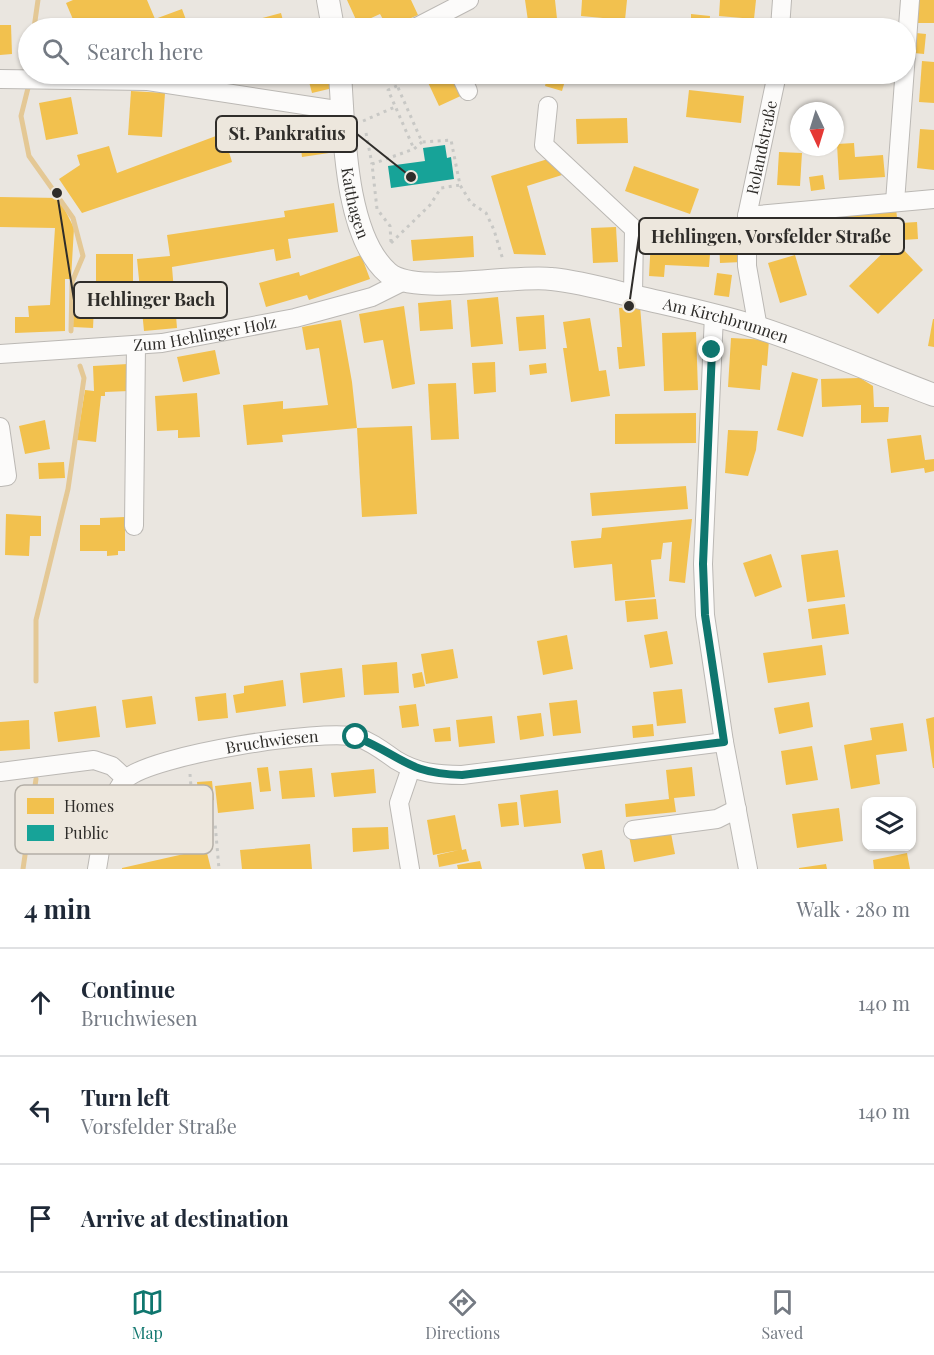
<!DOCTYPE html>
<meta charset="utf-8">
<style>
:root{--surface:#fff;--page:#f2f2f3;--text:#1f2937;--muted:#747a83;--line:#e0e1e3;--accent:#0f766e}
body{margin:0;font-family:"Playfair Display",serif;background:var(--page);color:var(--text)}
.controls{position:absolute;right:18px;bottom:18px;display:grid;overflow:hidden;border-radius:12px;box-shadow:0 2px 4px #0004}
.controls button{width:54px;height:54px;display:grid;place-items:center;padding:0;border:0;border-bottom:2px solid var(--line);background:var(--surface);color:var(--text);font:30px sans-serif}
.compass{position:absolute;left:790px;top:102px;width:54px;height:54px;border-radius:50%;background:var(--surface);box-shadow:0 2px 4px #0004;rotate:176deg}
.stop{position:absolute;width:18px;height:18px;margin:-14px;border:4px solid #0f766e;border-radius:50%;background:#fff}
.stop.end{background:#0f766e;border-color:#fff;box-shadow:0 2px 6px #0008}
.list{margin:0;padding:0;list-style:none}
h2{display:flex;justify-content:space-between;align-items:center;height:78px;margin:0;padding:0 24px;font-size:26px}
h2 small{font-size:20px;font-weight:400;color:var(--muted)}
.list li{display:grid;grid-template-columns:39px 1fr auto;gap:18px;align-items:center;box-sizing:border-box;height:108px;padding:0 24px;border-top:2px solid var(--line)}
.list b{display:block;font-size:22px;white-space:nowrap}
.list p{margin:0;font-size:20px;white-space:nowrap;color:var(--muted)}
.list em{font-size:20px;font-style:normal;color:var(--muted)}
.icon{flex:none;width:33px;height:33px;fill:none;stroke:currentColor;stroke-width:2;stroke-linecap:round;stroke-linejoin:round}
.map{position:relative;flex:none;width:934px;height:869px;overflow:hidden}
.search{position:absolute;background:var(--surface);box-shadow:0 2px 4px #0004;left:18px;right:18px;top:18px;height:66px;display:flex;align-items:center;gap:15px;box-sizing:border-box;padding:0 21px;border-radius:33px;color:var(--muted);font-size:22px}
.sheet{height:402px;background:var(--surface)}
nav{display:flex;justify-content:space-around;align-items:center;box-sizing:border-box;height:84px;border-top:2px solid var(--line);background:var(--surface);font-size:16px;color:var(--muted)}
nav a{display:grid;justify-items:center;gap:3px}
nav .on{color:var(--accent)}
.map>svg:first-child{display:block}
.homes{fill:#f2c14e}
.public{fill:#17a398}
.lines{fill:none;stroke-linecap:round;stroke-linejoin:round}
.stream{stroke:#e4c895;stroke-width:5}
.minor-casing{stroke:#bbb8b4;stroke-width:20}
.major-casing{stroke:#bbb8b4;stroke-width:24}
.path{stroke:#c8c8c5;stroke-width:3;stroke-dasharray:3 4.5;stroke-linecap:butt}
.minor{stroke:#fcfbfa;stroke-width:18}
.major{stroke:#fcfbfa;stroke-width:22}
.route{stroke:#0f766e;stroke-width:8}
.labels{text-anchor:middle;stroke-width:6;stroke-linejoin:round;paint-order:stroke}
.street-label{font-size:16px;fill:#2f2d2a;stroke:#ede7dd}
.key{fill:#ede7dd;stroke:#b4afa7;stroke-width:1.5}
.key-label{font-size:16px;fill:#2f2d2a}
.leader{fill:none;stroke:#2f2d2a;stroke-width:2}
.callout-dot{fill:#2f2d2a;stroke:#ede7dd;stroke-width:2}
.callout{fill:#ede7dd;stroke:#2f2d2a;stroke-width:2}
.callout-label{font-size:18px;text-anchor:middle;font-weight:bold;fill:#2f2d2a}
</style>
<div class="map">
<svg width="934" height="869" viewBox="0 0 934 869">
<rect width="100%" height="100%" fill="#eae6e0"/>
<g class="homes">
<path d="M 73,0 L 147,0 L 155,19 L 182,9 L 189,28 L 89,28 L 86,21 L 75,24 L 66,3 Z"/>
<path d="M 347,0 L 411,0 L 418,15 L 388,28 L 380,14 L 358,24 Z"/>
<path d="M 525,0 L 555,0 L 558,28 L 508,28 L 528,21 Z"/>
<path d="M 582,0 L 627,0 L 625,20 L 581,16 Z"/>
<path d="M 720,0 L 756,0 L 754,19 L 719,16 Z"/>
<path d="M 916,0 L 934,0 L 934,23 L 915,23 Z"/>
<path d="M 281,13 L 285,28 L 253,28 L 251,21 Z"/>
<path d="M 691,14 L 710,16 L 709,28 L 691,27 Z"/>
<path d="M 0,25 L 11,25 L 12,54 L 0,55 Z"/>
<path d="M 916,33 L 926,34 L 924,54 L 914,53 Z"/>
<path d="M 922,61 L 934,62 L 934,103 L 919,102 Z"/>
<path d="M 307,74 L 329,74 L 333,88 L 312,93 Z"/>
<path d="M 424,74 L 455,74 L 465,94 L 439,106 Z"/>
<path d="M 548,74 L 567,74 L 562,91 L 545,86 Z"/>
<path d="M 675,74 L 699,74 L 698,79 L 674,77 Z"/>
<path d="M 689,90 L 744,96 L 741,123 L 686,117 Z"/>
<path d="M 131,91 L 165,93 L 162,137 L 128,135 Z"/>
<path d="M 71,97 L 78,134 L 46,140 L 39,103 Z"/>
<path d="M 324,115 L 329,153 L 302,157 L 297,118 Z"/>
<path d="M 627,118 L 628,143 L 577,144 L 576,119 Z"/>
<path d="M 240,127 L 245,141 L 229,152 L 232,162 L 82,213 L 59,179 L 80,165 L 77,155 L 109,146 L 117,173 Z"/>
<path d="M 920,129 L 934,130 L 934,170 L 917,168 Z"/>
<path d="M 854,143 L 855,157 L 883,155 L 885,177 L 839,180 L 837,144 Z"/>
<path d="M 779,152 L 802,153 L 800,186 L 777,185 Z"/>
<path d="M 548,159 L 562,175 L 527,186 L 546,255 L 514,254 L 491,176 Z"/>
<path d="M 634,166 L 699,189 L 690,214 L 625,191 Z"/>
<path d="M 823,175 L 825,189 L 811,191 L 809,177 Z"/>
<path d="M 0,197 L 59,198 L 74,228 L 71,279 L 65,279 L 65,331 L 15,333 L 15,317 L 29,317 L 28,306 L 50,305 L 55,228 L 0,227 Z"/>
<path d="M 334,203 L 338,232 L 288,239 L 291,258 L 276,261 L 274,249 L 172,267 L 177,328 L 144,331 L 137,259 L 170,256 L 167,235 L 285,217 L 284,211 Z"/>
<path d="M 896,208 L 898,227 L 840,231 L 839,212 Z"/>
<path d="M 809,213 L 813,241 L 766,248 L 762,220 Z"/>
<path d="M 917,222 L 918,239 L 902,240 L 901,223 Z"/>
<path d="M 616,227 L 618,262 L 593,263 L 591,228 Z"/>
<path d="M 473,236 L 474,257 L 413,261 L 411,240 Z"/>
<path d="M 651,239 L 711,242 L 709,267 L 665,265 L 664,277 L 649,276 Z"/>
<path d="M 740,240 L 742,262 L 720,263 L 719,241 Z"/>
<path d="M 895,241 L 923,270 L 878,314 L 849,286 Z"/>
<path d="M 96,254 L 133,254 L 133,281 L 96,282 Z"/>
<path d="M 361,255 L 370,279 L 309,300 L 307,295 L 266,307 L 259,283 L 299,272 L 300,276 Z"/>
<path d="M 795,255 L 807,295 L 780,303 L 768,263 Z"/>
<path d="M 717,273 L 732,275 L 729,297 L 714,295 Z"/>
<path d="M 74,286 L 95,287 L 93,328 L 73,327 Z"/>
<path d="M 209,289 L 210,293 L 221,291 L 225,314 L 191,319 L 187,296 Z"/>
<path d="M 498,297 L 503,344 L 471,347 L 467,300 Z"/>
<path d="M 451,300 L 453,329 L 420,331 L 418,303 Z"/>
<path d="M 404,306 L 415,384 L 392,389 L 383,340 L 364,343 L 359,314 Z"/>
<path d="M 640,306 L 645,366 L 619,369 L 617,347 L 622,347 L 619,308 Z"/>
<path d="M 544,315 L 546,349 L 519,351 L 516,317 Z"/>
<path d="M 590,318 L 599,371 L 606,370 L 610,396 L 571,402 L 563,348 L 567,348 L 563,322 Z"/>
<path d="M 933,319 L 934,319 L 934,347 L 928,346 Z"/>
<path d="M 341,320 L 352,382 L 357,428 L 282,435 L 283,442 L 247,445 L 243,405 L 283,401 L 283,409 L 328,405 L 319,348 L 306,350 L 302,327 Z"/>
<path d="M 696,332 L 698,390 L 664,391 L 662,333 Z"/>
<path d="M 731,338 L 769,340 L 767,366 L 762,365 L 760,390 L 728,387 Z"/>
<path d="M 215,350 L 220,374 L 183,382 L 177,357 Z"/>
<path d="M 495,362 L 496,392 L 474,394 L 472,363 Z"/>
<path d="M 546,363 L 547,373 L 530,375 L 529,365 Z"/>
<path d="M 128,364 L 129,391 L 105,392 L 105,396 L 101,396 L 96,442 L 77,440 L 85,390 L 94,391 L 93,366 Z"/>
<path d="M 792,372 L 818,379 L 803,437 L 777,430 Z"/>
<path d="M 860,378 L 873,386 L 874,407 L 889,407 L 888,422 L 861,423 L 861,405 L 822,407 L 821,379 Z"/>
<path d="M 456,383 L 459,439 L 431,440 L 428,384 Z"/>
<path d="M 197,393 L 200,437 L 178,438 L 178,430 L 157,431 L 155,396 Z"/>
<path d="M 696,413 L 696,443 L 615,444 L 615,414 Z"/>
<path d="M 45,420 L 50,449 L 25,454 L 19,426 Z"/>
<path d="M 412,426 L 417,514 L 362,517 L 357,428 Z"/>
<path d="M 728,430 L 758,431 L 756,450 L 748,476 L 725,473 Z"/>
<path d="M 921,435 L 925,460 L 934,459 L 934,471 L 925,473 L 924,468 L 891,473 L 887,439 Z"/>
<path d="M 64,462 L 65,478 L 39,479 L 38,463 Z"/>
<path d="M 686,486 L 688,509 L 592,516 L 590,493 Z"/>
<path d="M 6,514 L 41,516 L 41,536 L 30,536 L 29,556 L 5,555 Z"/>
<path d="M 125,517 L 125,551 L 118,551 L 118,555 L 107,556 L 107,551 L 80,551 L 80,525 L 100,525 L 100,518 Z"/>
<path d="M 692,519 L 685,583 L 669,581 L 672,542 L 663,543 L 661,559 L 651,560 L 655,597 L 615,601 L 612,564 L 574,568 L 571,541 L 601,538 L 602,528 Z"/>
<path d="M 838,550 L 845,597 L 807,602 L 801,555 Z"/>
<path d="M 771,554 L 782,587 L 755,597 L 743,563 Z"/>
<path d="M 656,599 L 658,619 L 627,622 L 625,601 Z"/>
<path d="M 845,604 L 849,634 L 812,639 L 808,609 Z"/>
<path d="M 667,631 L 673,664 L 650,668 L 644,635 Z"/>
<path d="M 567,635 L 573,669 L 543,675 L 537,641 Z"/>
<path d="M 822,645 L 826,675 L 768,683 L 763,653 Z"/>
<path d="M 453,649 L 458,678 L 426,684 L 421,654 Z"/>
<path d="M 397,662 L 399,693 L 364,695 L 362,665 Z"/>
<path d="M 342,668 L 345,697 L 303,703 L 300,673 Z"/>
<path d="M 422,672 L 425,686 L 414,688 L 412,674 Z"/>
<path d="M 283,680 L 286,706 L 236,713 L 233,695 L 244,693 L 244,686 Z"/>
<path d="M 682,689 L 686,723 L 657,726 L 653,692 Z"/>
<path d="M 226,693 L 228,718 L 198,721 L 195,697 Z"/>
<path d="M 152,696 L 156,724 L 126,728 L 122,700 Z"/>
<path d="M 577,700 L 581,733 L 553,736 L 549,703 Z"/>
<path d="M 809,702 L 813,727 L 779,734 L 774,708 Z"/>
<path d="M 416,704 L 419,726 L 402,728 L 399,706 Z"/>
<path d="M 96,706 L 100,737 L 58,742 L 54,712 Z"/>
<path d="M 541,713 L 544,736 L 520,740 L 517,716 Z"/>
<path d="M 492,716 L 495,743 L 459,747 L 456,720 Z"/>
<path d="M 934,717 L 934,768 L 933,768 L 926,719 Z"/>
<path d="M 29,720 L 30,749 L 0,751 L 0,722 Z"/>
<path d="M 903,723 L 907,751 L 876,755 L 880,784 L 851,789 L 844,745 L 872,740 L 870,728 Z"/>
<path d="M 653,724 L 654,736 L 633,738 L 632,726 Z"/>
<path d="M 450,727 L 451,741 L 435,742 L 433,729 Z"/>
<path d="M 812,746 L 818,780 L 786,785 L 781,751 Z"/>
<path d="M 268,767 L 271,791 L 260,792 L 257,768 Z"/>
<path d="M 692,767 L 695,796 L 674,798 L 676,812 L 626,817 L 625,804 L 669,799 L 666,770 Z"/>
<path d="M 312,768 L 315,797 L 282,799 L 279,771 Z"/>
<path d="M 374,769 L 376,793 L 334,797 L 331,773 Z"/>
<path d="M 212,781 L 214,800 L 199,802 L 197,782 Z"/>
<path d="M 251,782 L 254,809 L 218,813 L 215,786 Z"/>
<path d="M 558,790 L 561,823 L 524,827 L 520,795 Z"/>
<path d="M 517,802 L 519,825 L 501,827 L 498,804 Z"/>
<path d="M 839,808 L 843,841 L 797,848 L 792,814 Z"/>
<path d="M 455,815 L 462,850 L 466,849 L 469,861 L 439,867 L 437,855 L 459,850 L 433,855 L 427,820 Z"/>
<path d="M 388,827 L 389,849 L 353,852 L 352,828 Z"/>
<path d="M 670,828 L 675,854 L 634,862 L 629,836 Z"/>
<path d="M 310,844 L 312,869 L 242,869 L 240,850 Z"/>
<path d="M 206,849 L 211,869 L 122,869 L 122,868 Z"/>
<path d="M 602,850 L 605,869 L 585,869 L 582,854 Z"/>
<path d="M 907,853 L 910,869 L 874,869 L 873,860 Z"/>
<path d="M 480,861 L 482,869 L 458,869 L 457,865 Z"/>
<path d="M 826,864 L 827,869 L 799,869 L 799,868 Z"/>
</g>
<path class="public" d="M 445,145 L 447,158 L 451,157 L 454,179 L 391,188 L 388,166 L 425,161 L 423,148 Z"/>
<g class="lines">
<g class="stream">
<path d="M 34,28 L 38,0"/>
<path d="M 26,66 L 28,53"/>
<path d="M 28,88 L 21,116 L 29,156 L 73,218 L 83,256 L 72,282 L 71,331"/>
<path d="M 36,681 L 36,620 L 68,489 L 84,378 L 80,366"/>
<path d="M 23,869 L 36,779"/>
</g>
<defs>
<g id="minor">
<path d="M 415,28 L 469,0"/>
<path d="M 780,28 L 782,0"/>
<path d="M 460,74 L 468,91"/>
<path d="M 0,79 L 148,81 L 343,111"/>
<path d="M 548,106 L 544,145 L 634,229 L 633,295"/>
<path d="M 895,202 L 910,0"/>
<path d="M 747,216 L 934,199"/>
<path d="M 714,315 L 703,564 L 705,615 L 724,742 L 748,869"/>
<path id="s1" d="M 758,328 L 747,266 L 747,216 L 777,74"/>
<path id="s2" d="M 0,354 L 162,343 L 295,318 L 372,297 L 402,282"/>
<path d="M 0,427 L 7,476 L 0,477"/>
<path d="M 134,526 L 136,345"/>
<path d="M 0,772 L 94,760 L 112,766 L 126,779"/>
<path d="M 633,830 L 717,819 L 737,809"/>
<path id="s3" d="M 97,869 C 102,842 105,799 126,779 C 151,755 323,728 357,737 C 372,742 383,751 396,760 C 417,773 438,775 462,775 L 724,742"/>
<path d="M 410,869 L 399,803 L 411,768"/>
</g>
<g id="major">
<path d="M 328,0 L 333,28"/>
<path id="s4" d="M 340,74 C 344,128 344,235 388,273 C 414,296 512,274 552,279 C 582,282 612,291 641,298 C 680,307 718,315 756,327 C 816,346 875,373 934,395"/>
</g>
</defs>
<use href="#minor" class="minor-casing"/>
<use href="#major" class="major-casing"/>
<g class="path">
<path d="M 392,74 L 422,142 L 451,140 L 460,185 L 471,203 L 486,213 L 494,230 L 503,260"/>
<path d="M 397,86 L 388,90 L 414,149"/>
<path d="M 363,121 L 395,107"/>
<path d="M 366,133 L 372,164"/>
<path d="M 391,242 L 390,226 L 377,209 L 372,164 L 414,149 L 422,142"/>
<path d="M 391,243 L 430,205 L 441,188 L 460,185"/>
<path d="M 190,774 L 194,825 L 215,823 L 219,869"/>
</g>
<use href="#minor" class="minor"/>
<use href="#major" class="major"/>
</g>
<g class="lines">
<path class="route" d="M 356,737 C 401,755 407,774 462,775 L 724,742 L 705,615 L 703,564 L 712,350"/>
</g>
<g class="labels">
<g class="street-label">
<text dy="6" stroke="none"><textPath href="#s1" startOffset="183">Rolandstraße</textPath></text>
<text dy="6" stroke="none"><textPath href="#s4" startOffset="130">Katthagen</textPath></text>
<text dy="6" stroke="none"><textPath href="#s4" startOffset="554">Am Kirchbrunnen</textPath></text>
<text dy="6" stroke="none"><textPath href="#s2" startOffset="206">Zum Hehlinger Holz</textPath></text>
<text dy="6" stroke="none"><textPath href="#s3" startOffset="248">Bruchwiesen</textPath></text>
</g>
</g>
<rect x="15" y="785" width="198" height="69" rx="9" class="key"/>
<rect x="27" y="798" width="27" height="16" fill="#f2c14e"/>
<rect x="27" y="825" width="27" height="16" fill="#17a398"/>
<g class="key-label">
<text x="64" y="812">Homes</text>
<text x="64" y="839">Public</text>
</g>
<path class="leader" d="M411 177L357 134M629 306L639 236M57 193L74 300"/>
<g class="callout-dot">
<circle cx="411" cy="177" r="6"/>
<circle cx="629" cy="306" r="6"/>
<circle cx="57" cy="193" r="6"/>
</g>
<g class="callout">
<rect x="216" y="116" width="141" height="36" rx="6"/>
<rect x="639" y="218" width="265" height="36" rx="6"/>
<rect x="74" y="282" width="153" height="36" rx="6"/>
</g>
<g class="callout-label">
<text x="287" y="140">St. Pankratius</text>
<text x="771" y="243">Hehlingen, Vorsfelder Straße</text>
<text x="151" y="306">Hehlinger Bach</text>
</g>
</svg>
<div class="controls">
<button><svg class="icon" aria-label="layers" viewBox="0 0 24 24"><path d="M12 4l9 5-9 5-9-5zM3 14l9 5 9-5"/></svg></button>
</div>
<svg class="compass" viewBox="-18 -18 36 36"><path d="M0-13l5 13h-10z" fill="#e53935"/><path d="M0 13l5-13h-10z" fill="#747a83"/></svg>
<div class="stop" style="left:356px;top:737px"></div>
<div class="stop end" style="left:712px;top:350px"></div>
<div class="search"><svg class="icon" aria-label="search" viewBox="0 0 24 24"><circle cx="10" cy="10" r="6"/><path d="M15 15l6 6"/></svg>Search here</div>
</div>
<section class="sheet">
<h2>4 min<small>Walk · 280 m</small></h2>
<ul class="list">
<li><svg class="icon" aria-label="ahead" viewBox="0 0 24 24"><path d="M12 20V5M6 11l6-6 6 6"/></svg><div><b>Continue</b><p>Bruchwiesen</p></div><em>140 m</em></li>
<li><svg class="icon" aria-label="left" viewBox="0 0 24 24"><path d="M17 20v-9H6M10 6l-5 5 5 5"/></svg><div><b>Turn left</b><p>Vorsfelder Straße</p></div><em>140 m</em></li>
<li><svg class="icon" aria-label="arrive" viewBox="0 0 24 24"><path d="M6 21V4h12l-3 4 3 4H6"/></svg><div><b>Arrive at destination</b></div></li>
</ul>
</section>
<nav>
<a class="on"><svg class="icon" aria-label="map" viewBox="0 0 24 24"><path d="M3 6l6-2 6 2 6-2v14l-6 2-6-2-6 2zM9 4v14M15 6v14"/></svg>Map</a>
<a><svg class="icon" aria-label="directions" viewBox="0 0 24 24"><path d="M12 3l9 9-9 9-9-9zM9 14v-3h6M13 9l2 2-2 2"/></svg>Directions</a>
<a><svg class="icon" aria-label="saved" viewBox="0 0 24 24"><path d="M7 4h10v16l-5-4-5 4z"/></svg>Saved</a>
</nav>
